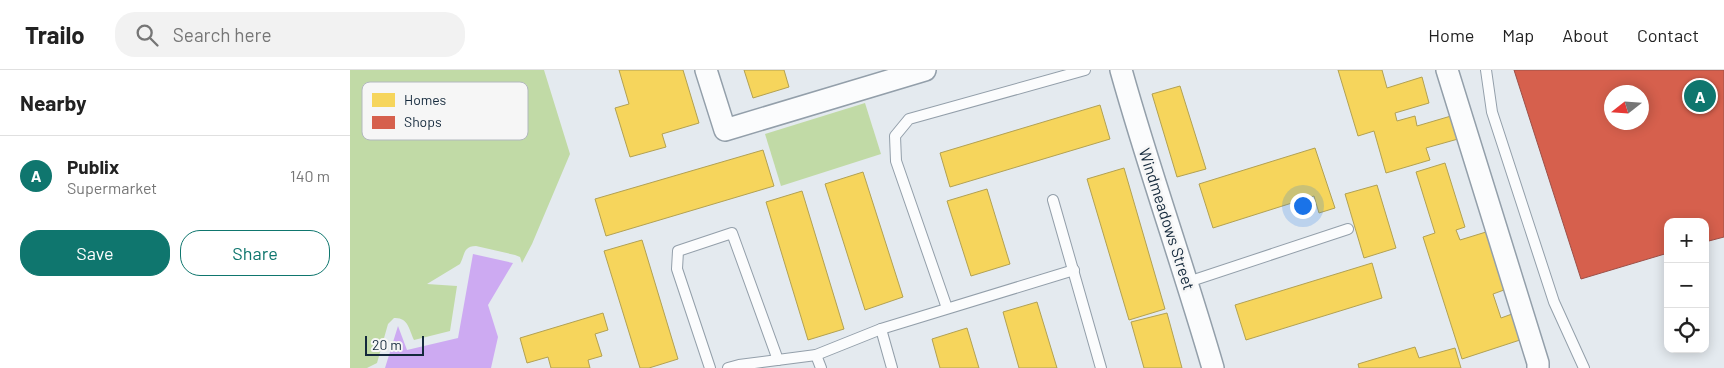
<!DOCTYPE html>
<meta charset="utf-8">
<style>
:root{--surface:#fff;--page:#f2f2f2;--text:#222;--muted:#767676;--line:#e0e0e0;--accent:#0f766e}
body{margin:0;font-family:Barlow,sans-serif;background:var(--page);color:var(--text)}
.controls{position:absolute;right:15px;bottom:15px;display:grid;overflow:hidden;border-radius:10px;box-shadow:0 2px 12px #0003}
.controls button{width:45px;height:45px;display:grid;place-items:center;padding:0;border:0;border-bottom:1px solid var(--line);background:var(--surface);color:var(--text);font:25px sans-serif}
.compass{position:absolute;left:1254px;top:15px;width:45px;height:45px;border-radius:50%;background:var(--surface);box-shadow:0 2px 12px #0003;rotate:253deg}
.scale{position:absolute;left:15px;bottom:12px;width:59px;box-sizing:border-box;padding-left:5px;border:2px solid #14293c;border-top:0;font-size:14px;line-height:18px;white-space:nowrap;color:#14293c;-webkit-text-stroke:4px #f6f6f6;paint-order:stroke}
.you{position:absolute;left:952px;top:135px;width:18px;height:18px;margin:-12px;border:4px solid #fff;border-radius:50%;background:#1a73e8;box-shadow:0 0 0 8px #1a73e833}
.badge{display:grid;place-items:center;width:32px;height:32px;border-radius:50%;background:var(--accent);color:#fff;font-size:16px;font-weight:700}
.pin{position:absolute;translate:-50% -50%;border:2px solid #fff;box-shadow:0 1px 5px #0006}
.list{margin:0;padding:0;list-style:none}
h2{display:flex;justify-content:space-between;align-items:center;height:65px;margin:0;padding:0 20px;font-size:21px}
h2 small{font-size:16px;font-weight:400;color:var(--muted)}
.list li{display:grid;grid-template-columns:32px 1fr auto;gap:15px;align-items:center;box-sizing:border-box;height:80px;padding:0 20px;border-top:1px solid var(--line)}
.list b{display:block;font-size:19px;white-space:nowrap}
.list p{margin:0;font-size:16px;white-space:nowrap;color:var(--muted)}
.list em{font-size:16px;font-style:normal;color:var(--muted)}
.actions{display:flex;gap:10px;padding:15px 20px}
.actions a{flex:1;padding:11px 0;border:1px solid var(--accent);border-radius:20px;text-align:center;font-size:18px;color:var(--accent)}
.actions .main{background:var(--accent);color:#fff}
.icon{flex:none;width:28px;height:28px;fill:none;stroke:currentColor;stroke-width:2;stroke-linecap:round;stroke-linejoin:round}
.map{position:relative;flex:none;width:1374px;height:298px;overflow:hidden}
header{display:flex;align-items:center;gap:30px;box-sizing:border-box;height:70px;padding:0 25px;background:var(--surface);border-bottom:1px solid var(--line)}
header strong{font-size:24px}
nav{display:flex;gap:28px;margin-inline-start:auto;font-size:18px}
.search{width:350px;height:45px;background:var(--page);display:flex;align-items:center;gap:12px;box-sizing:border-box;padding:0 18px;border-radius:20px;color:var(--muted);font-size:19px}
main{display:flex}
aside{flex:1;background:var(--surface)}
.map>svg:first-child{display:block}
.green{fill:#c1daa6}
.water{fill:#cdaaf2}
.homes{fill:#f6d55c;stroke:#b2a152}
.shops{fill:#d6604d;stroke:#9c5048;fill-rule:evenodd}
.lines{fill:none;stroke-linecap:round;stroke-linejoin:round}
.service-casing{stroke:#939faa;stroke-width:12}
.minor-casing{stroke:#939faa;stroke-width:24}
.service{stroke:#fbfcfd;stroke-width:10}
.minor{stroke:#fbfcfd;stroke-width:21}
.labels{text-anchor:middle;stroke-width:5;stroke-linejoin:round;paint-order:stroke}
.street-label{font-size:16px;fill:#14293c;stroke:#f6f6f6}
.key{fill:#f6f6f6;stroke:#b2b8be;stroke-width:1}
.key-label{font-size:14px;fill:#14293c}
</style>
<header>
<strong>Trailo</strong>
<div class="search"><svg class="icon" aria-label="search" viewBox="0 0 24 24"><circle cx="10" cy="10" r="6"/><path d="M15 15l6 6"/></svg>Search here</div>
<nav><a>Home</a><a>Map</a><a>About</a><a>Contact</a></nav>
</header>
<main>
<aside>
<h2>Nearby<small></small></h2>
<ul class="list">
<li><span class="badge">A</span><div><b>Publix</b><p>Supermarket</p></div><em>140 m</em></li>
</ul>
<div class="actions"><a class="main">Save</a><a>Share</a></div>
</aside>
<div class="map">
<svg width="1374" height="298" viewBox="0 0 1374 298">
<rect width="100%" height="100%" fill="#e4eaef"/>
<g class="green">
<path d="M 0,0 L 194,0 L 220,84 L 182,174 L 172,193 L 170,187 L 165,185 L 126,176 C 113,176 115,185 110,194 L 77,214 L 107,216 L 100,261 L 64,270 C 59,259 58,247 44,248 L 38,254 L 27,293 L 17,298 L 0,298 Z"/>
<path d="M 515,33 L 531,84 L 431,116 L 415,64 Z"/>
</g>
<path class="water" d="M 123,184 L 163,193 L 138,235 L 148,267 L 141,298 L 35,298 L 48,256 L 57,280 L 108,268 Z"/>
<g class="homes">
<path d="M 269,0 L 333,0 L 349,53 L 312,64 L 316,77 L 280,87 L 265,38 L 279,34 Z"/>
<path d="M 394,0 L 434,0 L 439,17 L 403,28 Z"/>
<path d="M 988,0 L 1032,0 L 1037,18 L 1072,7 L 1079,33 L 1045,43 L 1047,51 L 1065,46 L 1067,56 L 1101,46 L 1108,69 L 1076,78 L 1080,90 L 1036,103 L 1024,61 L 1008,66 Z"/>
<path d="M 830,16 L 856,99 L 827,107 L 802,24 Z"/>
<path d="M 750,35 L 760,69 L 600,117 L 590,83 Z"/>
<path d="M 965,78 L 985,138 L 969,143 L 964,126 L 863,158 L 849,114 Z"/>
<path d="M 413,80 L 424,116 L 256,166 L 245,129 Z"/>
<path d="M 1095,93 L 1115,157 L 1106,160 L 1110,170 L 1136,162 L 1154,220 L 1143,224 L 1151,248 L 1162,244 L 1170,270 L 1112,289 L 1073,167 L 1085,163 L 1066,102 Z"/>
<path d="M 774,98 L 815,239 L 779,250 L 737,109 Z"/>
<path d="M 513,102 L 553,227 L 515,240 L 475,114 Z"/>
<path d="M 1027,115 L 1046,178 L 1014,188 L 995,124 Z"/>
<path d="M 637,119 L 660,194 L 621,206 L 597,131 Z"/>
<path d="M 452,121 L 494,259 L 458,270 L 416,132 Z"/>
<path d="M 292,170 L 328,289 L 299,298 L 290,298 L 254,181 Z"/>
<path d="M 1022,193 L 1032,228 L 896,270 L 885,235 Z"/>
<path d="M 687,232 L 707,298 L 669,298 L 653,242 Z"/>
<path d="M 253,243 L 258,260 L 245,264 L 252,286 L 238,290 L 240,298 L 201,298 L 198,287 L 177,293 L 170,268 Z"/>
<path d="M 817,243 L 832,298 L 794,298 L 781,252 Z"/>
<path d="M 617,258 L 629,298 L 590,298 L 582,269 Z"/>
<path d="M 1065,277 L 1069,288 L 1105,278 L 1111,298 L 1009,298 L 1008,294 Z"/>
</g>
<path class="shops" d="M 1164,0 L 1374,0 L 1374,167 L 1355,172 L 1355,152 L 1318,152 L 1318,183 L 1231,209 ZM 1262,22 L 1292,22 L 1292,52 L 1262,52 Z"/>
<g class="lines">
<defs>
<g id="service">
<path d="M 1136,0 L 1142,42 L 1171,131 L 1204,232 L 1234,298"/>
<path d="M 703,130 L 751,298"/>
<path d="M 838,212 L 998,159"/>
<path d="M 597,238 L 546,91 L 545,66 L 559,49 L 735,0"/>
<path d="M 531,259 L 542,298"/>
<path d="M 466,285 L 471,298"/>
<path d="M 360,298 L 327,199 L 328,181 L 382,163 L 428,290"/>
<path d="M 378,298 L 389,295 L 466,285 L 531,259 L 724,200"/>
</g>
<g id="minor">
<path d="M 356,0 L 375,60 L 575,0"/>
<path d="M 771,0 C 799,100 834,198 863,298"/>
<path d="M 1097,0 L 1188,293 L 1188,298"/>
</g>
</defs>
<use href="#service" class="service-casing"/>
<use href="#minor" class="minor-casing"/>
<use href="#service" class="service"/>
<use href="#minor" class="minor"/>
</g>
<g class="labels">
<g class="street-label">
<text transform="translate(817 149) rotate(72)" y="6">Windmeadows Street</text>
</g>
</g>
<rect x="12" y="12" width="166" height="58" rx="8" class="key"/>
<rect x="22" y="23" width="23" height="14" fill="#f6d55c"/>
<rect x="22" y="46" width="23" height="13" fill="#d6604d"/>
<g class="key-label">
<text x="54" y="35">Homes</text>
<text x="54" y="57">Shops</text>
</g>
</svg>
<div class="controls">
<button>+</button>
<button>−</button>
<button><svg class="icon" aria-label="locate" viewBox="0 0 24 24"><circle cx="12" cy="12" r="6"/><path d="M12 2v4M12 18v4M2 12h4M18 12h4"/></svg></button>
</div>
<svg class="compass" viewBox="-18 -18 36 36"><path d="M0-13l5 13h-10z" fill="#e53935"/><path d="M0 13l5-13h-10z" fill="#767676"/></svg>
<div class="scale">20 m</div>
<div class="you"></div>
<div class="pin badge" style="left:1350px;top:26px">A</div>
</div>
</main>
